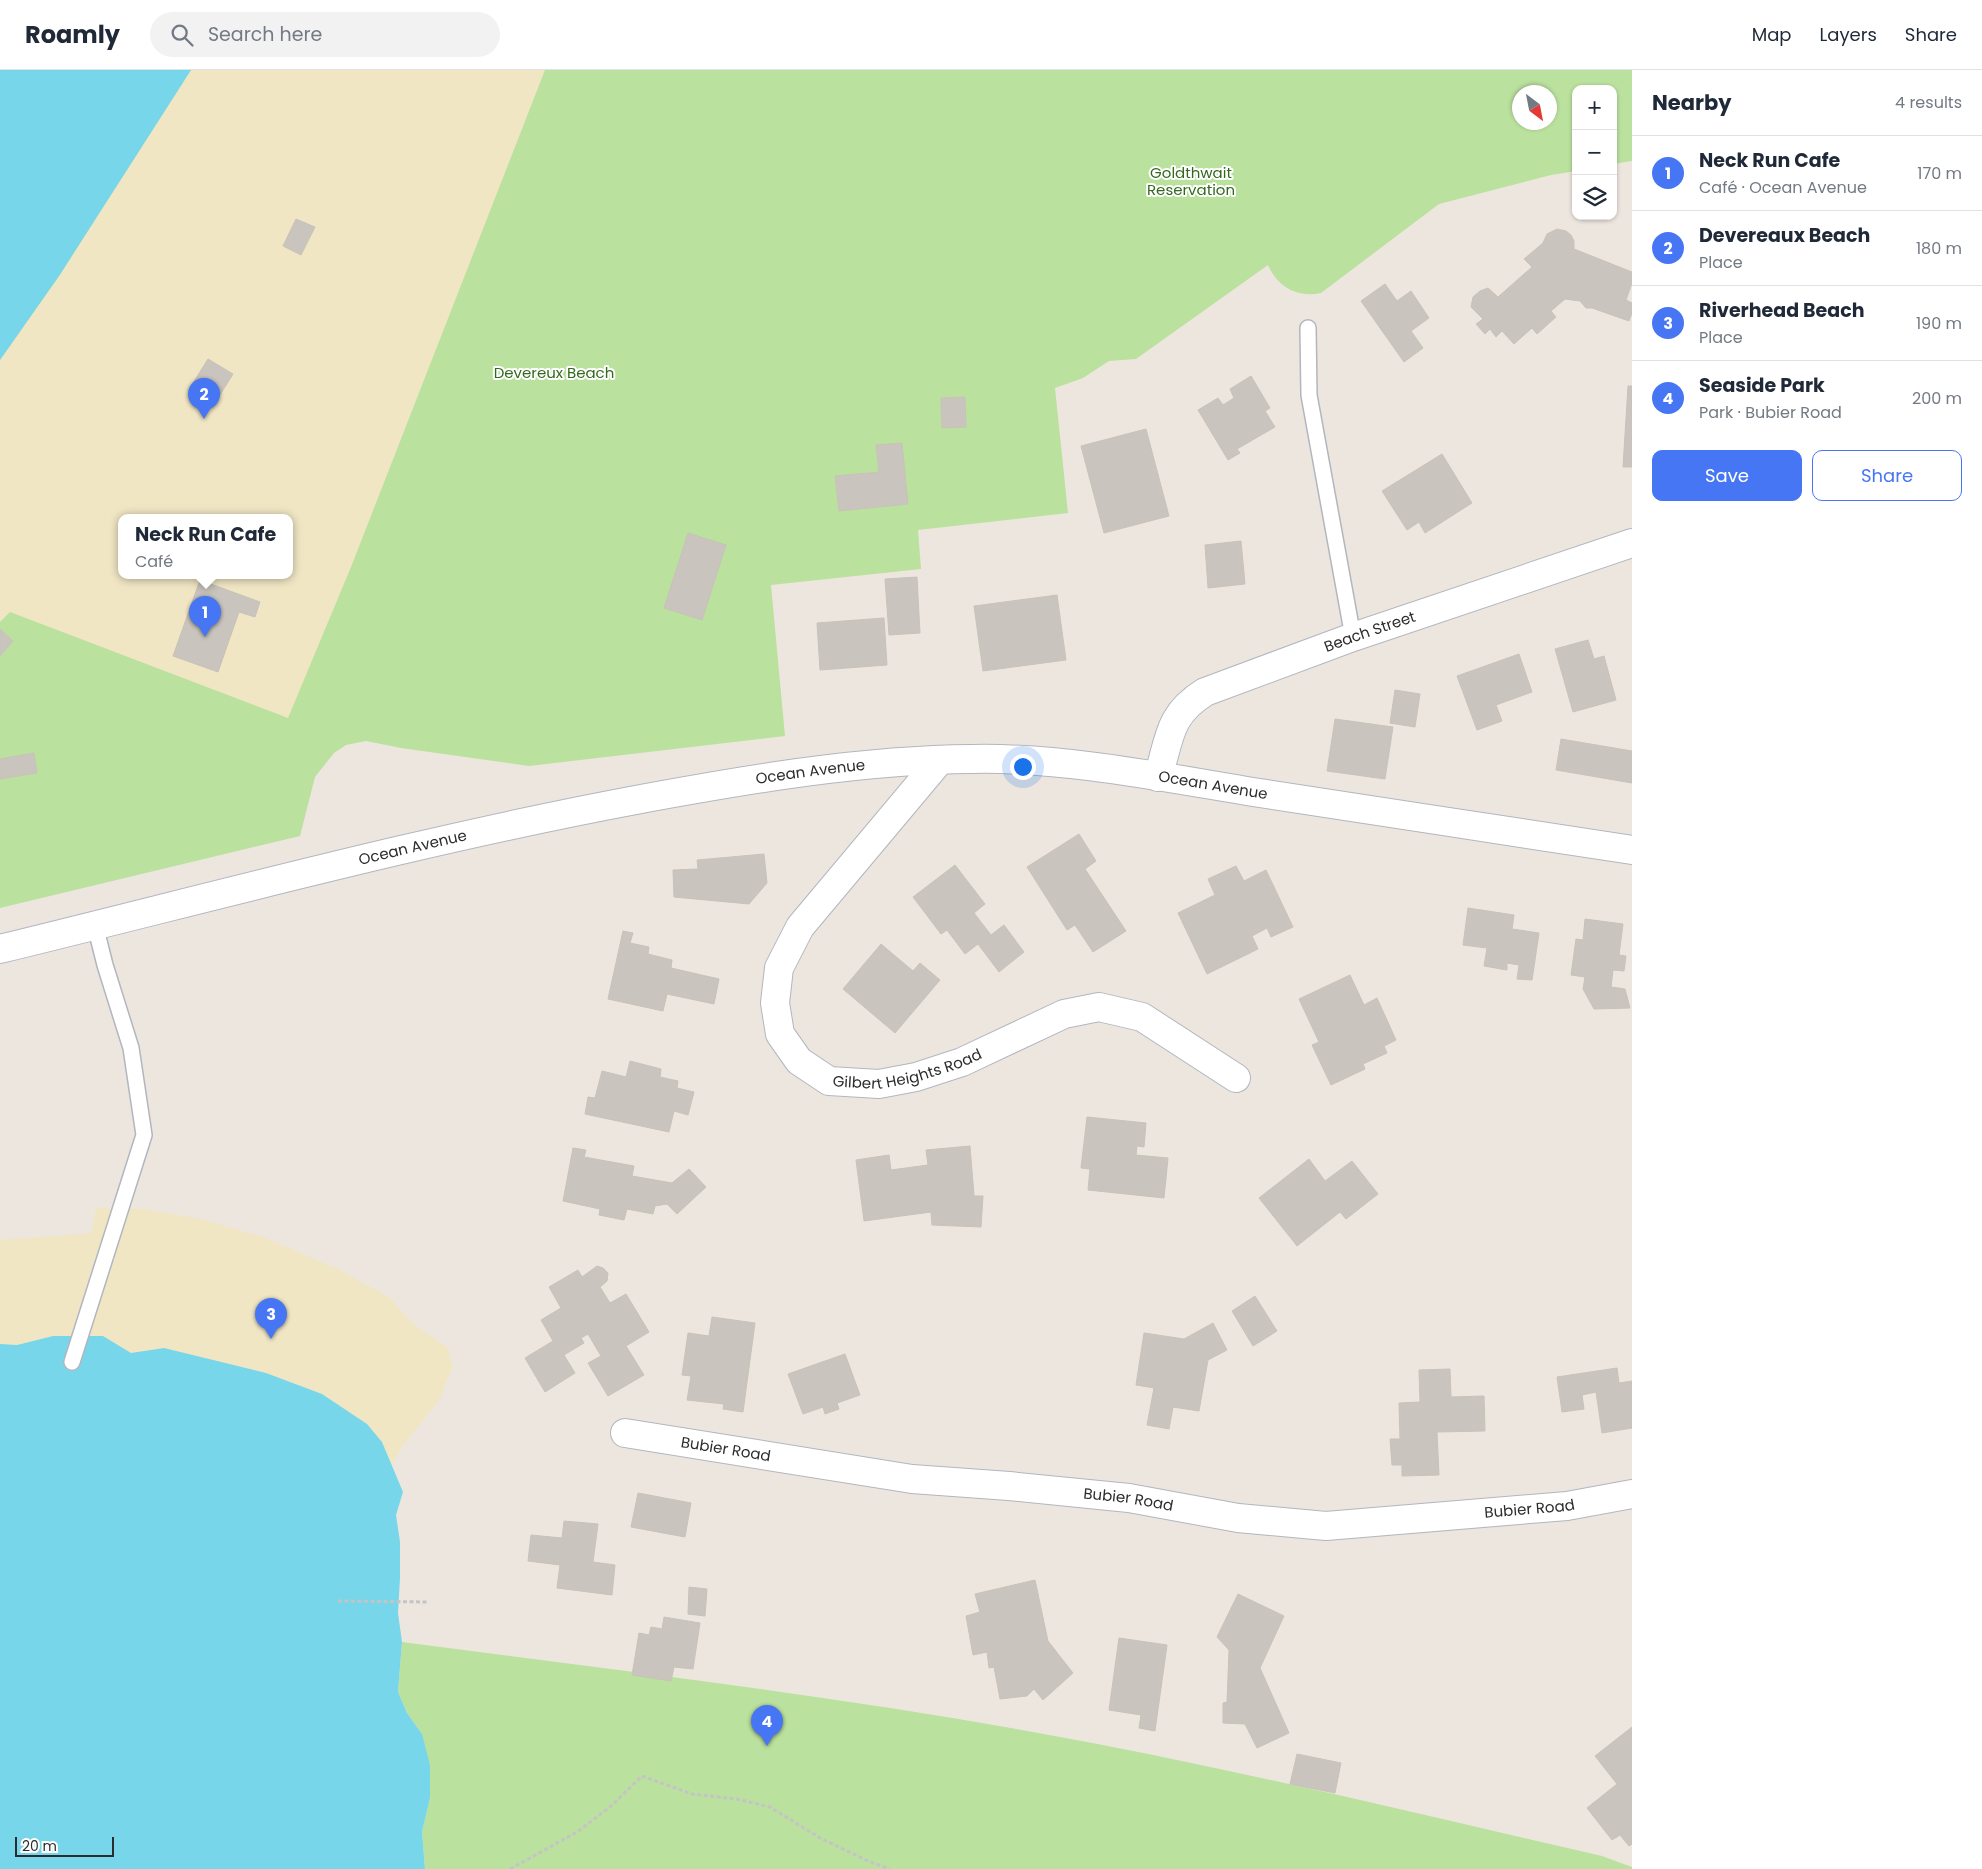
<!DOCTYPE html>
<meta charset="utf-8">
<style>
:root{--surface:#fff;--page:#f2f2f3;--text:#1f2937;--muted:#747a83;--line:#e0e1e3;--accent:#4676f3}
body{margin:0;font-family:Poppins,sans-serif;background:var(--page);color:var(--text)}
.controls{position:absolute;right:15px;top:15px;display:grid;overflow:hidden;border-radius:10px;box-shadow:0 1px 4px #0004}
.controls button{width:45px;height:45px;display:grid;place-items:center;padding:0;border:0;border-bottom:1px solid var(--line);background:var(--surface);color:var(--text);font:25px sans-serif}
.compass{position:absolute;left:1512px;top:15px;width:45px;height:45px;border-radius:50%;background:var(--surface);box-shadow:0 1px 4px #0004;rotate:148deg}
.scale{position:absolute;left:15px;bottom:12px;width:99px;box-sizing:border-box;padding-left:5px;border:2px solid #2c2c2c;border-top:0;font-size:14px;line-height:18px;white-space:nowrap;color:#2c2c2c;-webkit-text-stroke:4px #fff;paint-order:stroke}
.you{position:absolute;left:1022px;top:696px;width:18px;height:18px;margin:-12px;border:4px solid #fff;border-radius:50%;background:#1a73e8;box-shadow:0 0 0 8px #1a73e833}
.badge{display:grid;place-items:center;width:32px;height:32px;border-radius:50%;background:var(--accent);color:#fff;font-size:16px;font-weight:700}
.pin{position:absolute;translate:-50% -41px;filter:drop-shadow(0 1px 2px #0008)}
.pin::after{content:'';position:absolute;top:26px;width:18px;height:15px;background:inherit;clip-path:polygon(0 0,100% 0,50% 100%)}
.popup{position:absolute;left:118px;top:444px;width:175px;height:65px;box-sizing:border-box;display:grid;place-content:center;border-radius:10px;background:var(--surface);filter:drop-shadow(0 1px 4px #0005);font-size:16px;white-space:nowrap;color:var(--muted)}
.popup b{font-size:19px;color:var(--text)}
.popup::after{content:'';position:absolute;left:50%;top:100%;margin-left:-10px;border:10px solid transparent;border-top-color:var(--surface)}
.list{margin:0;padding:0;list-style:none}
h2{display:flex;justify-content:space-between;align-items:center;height:65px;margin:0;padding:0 20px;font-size:21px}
h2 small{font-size:16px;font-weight:400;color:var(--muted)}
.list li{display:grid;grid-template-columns:32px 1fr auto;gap:15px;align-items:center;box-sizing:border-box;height:75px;padding:0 20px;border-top:1px solid var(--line)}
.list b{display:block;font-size:19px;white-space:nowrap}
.list p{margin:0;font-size:16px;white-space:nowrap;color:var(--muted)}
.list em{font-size:16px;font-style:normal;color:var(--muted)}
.actions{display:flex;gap:10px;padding:15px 20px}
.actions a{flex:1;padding:11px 0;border:1px solid var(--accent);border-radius:10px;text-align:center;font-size:18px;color:var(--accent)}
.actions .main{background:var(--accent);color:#fff}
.icon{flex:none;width:28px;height:28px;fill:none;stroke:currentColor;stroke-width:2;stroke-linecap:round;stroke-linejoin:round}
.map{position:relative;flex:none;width:1632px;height:1799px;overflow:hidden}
header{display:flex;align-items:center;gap:30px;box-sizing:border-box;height:70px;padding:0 25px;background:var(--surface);border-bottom:1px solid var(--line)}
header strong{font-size:24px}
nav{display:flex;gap:28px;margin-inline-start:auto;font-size:18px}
.search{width:350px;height:45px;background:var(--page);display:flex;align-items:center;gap:12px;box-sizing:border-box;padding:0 18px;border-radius:28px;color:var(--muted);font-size:19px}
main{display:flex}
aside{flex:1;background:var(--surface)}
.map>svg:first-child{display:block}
.green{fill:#bbe19e;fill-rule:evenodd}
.sand{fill:#f0e6c4;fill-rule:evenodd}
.water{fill:#77d6ea}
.building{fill:#c9c4bd;stroke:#c9c2b9}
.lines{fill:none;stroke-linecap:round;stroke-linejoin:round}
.service-casing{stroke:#b2b6bf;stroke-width:18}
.minor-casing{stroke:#b2b6bf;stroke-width:30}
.tertiary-casing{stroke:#b2b6bf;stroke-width:30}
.secondary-casing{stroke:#b2b6bf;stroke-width:30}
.path{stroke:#c4c4c4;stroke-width:3;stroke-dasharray:4 2.5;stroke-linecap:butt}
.service{stroke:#fff;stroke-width:15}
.minor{stroke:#fff;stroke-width:28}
.tertiary{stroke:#fff;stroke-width:28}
.secondary{stroke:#fff;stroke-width:28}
.labels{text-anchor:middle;stroke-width:4;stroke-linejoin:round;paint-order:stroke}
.park-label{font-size:15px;fill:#34681e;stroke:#fff}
.street-label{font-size:15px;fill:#2c2c2c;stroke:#fff}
</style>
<header>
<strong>Roamly</strong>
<div class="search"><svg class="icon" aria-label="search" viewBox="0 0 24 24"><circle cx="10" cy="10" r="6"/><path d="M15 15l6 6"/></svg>Search here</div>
<nav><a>Map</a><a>Layers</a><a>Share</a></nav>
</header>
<main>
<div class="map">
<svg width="1632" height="1799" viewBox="0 0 1632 1799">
<rect width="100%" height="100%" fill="#ede6df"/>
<g class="green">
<path d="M 191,0 L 1632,0 L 1632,91 L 1613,94 L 1613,19 L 1576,19 L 1576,101 L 1551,105 L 1439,134 L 1321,223 C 1297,228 1277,217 1268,195 L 1136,289 L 1109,291 L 1083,308 L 1055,318 L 1068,443 L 918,460 L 921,499 L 771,515 L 785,666 L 529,696 L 401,678 L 366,671 L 346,675 L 334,683 L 315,707 L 300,766 L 0,838 L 0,290 ZM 1520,22 L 1550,22 L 1550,52 L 1520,52 ZM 121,448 L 289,448 L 289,506 L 121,506 Z"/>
<path d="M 402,1572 C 613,1600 824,1624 1033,1662 C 1224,1696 1413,1743 1602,1786 L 1632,1797 L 1632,1799 L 425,1799 L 422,1762 L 430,1728 L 422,1664 L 407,1643 L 398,1622 Z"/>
</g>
<g class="sand">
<path d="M 191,0 L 545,0 L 351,497 L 288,648 L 10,542 L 0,552 L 0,290 L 59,206 ZM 121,448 L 289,448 L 289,506 L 121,506 Z"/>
<path d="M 96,1138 L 145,1139 L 201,1149 L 263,1167 L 338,1199 L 389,1227 L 413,1254 L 447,1277 L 453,1295 L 440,1329 L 404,1374 L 391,1397 L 382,1372 L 164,1278 L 130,1283 L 103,1266 L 53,1266 L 17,1275 L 0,1274 L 0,1170 L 91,1163 Z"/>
</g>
<g class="water">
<path d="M 0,0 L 191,0 L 59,206 L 0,290 Z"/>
<path d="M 53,1266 L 103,1266 L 131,1283 L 164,1278 L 266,1303 L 322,1324 L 367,1354 L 382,1372 L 403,1422 L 396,1445 L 400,1472 L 400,1508 L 398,1543 L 402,1572 L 398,1622 L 407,1643 L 422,1664 L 430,1695 L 430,1728 L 422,1762 L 425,1799 L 0,1799 L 0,1274 L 17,1275 Z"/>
</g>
<g class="building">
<path d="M 296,149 L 315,157 L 301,185 L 283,176 Z"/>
<path d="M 1557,159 L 1566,161 L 1571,165 L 1574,171 L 1574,179 L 1632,202 L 1632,213 L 1626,230 L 1632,233 L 1632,243 L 1629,251 L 1592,238 L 1586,238 L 1580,231 L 1565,229 L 1551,241 L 1556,247 L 1537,264 L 1532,258 L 1514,274 L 1502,261 L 1496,267 L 1490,259 L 1485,264 L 1476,254 L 1483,249 L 1471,237 L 1473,227 L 1480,221 L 1488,218 L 1498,227 L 1532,197 L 1524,189 L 1543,173 L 1547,164 Z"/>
<path d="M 1385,214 L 1397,231 L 1411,221 L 1429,248 L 1411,261 L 1423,278 L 1404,292 L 1361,231 Z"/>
<path d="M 208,289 L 233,304 L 218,328 L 193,313 Z"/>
<path d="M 1251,306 L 1270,338 L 1265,341 L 1275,357 L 1237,379 L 1240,383 L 1228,390 L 1198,340 L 1218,328 L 1223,335 L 1234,328 L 1230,319 Z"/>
<path d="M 1628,316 L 1632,316 L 1632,397 L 1623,397 Z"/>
<path d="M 965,327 L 966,357 L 942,358 L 941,328 Z"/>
<path d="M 1146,359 L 1169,446 L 1104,463 L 1081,376 Z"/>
<path d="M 902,373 L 908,434 L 839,441 L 835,406 L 879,402 L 876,375 Z"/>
<path d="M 1442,384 L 1472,433 L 1425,463 L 1419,452 L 1407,460 L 1382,421 Z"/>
<path d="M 688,463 L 726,475 L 702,550 L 664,538 Z"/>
<path d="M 1241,471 L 1245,514 L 1208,518 L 1205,475 Z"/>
<path d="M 917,507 L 920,563 L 889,565 L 885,509 Z"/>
<path d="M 200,510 L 260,532 L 255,547 L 239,542 L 218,602 L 173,586 Z"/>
<path d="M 1057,525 L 1066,590 L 983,601 L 974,536 Z"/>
<path d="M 884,548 L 887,595 L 820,600 L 817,553 Z"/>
<path d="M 0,559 L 13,571 L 0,586 Z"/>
<path d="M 1588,570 L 1594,589 L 1604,586 L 1616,630 L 1573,642 L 1555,579 Z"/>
<path d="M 1519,584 L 1532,622 L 1496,635 L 1502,651 L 1477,660 L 1457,606 Z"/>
<path d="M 1395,620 L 1420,624 L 1415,657 L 1390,653 Z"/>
<path d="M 1335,649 L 1393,657 L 1385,709 L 1327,701 Z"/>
<path d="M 1561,669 L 1632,681 L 1632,713 L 1556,700 Z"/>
<path d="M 34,683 L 37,703 L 0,709 L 0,689 Z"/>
<path d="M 1079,764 L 1096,791 L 1085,799 L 1126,861 L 1093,882 L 1075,855 L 1067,860 L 1027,797 Z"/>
<path d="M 764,784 L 767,813 L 749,834 L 674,827 L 673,800 L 698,799 L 697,790 Z"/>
<path d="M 955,795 L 985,834 L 974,843 L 991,865 L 1004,855 L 1024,882 L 999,902 L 978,874 L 965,884 L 947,860 L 941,864 L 913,827 Z"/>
<path d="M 1236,796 L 1244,811 L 1266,800 L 1293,857 L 1271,867 L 1267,858 L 1252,866 L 1258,879 L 1207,904 L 1178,843 L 1215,825 L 1208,809 Z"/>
<path d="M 1468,838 L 1514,845 L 1512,859 L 1539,863 L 1532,910 L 1517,909 L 1519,895 L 1507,893 L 1507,900 L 1484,896 L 1487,878 L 1463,875 Z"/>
<path d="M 1585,849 L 1623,854 L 1619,885 L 1626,886 L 1624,901 L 1613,900 L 1611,917 L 1625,919 L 1630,938 L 1594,939 L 1583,919 L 1585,907 L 1571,905 L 1576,869 L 1583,870 Z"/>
<path d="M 623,861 L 633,863 L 630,873 L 649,877 L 648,884 L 672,890 L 671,898 L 719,909 L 714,934 L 667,924 L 663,941 L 608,929 Z"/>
<path d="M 881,874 L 913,901 L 920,893 L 940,910 L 895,963 L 843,919 Z"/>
<path d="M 1350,905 L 1364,935 L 1377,928 L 1396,970 L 1384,976 L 1387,983 L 1363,994 L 1365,999 L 1331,1015 L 1312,975 L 1319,972 L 1299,929 Z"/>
<path d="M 630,991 L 661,999 L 660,1007 L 678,1011 L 677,1018 L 694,1022 L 688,1045 L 674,1041 L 669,1062 L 585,1044 L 588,1027 L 595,1028 L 602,1001 L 626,1007 Z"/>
<path d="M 1087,1047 L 1146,1053 L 1144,1077 L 1137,1076 L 1136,1085 L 1168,1088 L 1164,1128 L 1088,1120 L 1090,1099 L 1081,1098 Z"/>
<path d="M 970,1076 L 974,1126 L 983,1126 L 981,1157 L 932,1155 L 931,1142 L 864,1151 L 856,1090 L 889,1085 L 891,1100 L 928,1095 L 926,1080 Z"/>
<path d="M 573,1078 L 586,1080 L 584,1087 L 634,1096 L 632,1106 L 672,1113 L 689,1099 L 706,1117 L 677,1144 L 667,1134 L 655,1136 L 653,1144 L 627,1139 L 624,1150 L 599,1145 L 600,1139 L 563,1131 Z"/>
<path d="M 1309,1089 L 1325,1111 L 1352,1091 L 1378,1124 L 1346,1149 L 1340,1142 L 1297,1176 L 1259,1128 Z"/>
<path d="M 597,1196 L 603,1198 L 608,1203 L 607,1211 L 600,1217 L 610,1233 L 626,1224 L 649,1262 L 626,1276 L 644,1305 L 608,1326 L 588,1293 L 601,1286 L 588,1264 L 581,1268 L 584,1273 L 564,1285 L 575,1303 L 545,1322 L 525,1288 L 553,1271 L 541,1250 L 561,1238 L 549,1217 L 578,1200 L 582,1207 Z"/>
<path d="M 1255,1226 L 1277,1261 L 1253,1276 L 1232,1241 Z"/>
<path d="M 712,1247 L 755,1253 L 743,1342 L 723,1339 L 724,1334 L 687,1330 L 691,1306 L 682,1305 L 688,1263 L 709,1266 Z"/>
<path d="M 1213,1253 L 1227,1280 L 1208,1290 L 1199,1341 L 1173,1337 L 1169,1359 L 1147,1355 L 1154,1318 L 1136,1315 L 1144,1263 L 1184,1269 Z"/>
<path d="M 845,1284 L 860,1325 L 837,1333 L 839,1339 L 825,1344 L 823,1337 L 803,1344 L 788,1304 Z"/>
<path d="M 1617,1298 L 1619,1313 L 1632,1311 L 1632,1358 L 1602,1363 L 1596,1322 L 1582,1325 L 1584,1339 L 1562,1342 L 1557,1307 Z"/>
<path d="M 1450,1299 L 1451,1327 L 1484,1326 L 1485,1361 L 1437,1362 L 1439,1405 L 1402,1406 L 1402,1395 L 1392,1395 L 1390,1369 L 1400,1369 L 1399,1333 L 1420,1332 L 1419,1300 Z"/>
<path d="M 638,1423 L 691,1433 L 685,1467 L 631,1457 Z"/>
<path d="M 564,1451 L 598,1454 L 593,1492 L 615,1495 L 612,1525 L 557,1518 L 560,1495 L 528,1491 L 531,1465 L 562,1468 Z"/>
<path d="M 1035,1510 L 1048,1571 L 1073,1603 L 1043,1630 L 1034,1619 L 1027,1626 L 1000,1629 L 994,1597 L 989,1598 L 987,1582 L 973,1585 L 966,1546 L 980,1542 L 975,1524 Z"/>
<path d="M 689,1517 L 707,1519 L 705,1546 L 688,1544 Z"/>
<path d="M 1238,1524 L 1284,1546 L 1260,1598 L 1289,1663 L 1257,1678 L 1245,1654 L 1223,1653 L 1223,1633 L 1227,1632 L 1229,1580 L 1217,1567 Z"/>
<path d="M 664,1547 L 700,1553 L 693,1599 L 674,1597 L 671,1611 L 632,1605 L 639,1563 L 649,1565 L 651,1557 L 662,1559 Z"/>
<path d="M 1119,1568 L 1167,1575 L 1155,1661 L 1139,1658 L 1141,1645 L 1109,1640 Z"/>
<path d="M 1632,1657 L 1632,1774 L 1629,1776 L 1620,1765 L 1612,1770 L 1587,1738 L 1617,1714 L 1595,1686 Z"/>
<path d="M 1297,1684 L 1341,1693 L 1335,1723 L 1290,1714 Z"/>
</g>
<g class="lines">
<defs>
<g id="service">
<path d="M 1308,258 L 1309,325 L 1353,567"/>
<path d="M 72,1292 L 144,1065 L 131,978 L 105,895 L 95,855"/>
</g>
<g id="minor">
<path id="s1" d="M 940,690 L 800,857 L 779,898 L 775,933 L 780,964 L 799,991 L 829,1011 L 879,1014 L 916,1007 L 962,992 L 1064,944 L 1099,937 L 1142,947 L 1236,1008"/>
<path id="s2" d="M 625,1363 L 912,1409 L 1009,1416 L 1129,1428 L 1238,1448 L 1326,1456 L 1567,1436 L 1632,1424"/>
</g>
<g id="tertiary">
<path id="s3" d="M 1158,707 C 1170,668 1168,645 1205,622 L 1353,567 L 1632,473"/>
</g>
<g id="secondary">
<path id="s4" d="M 0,879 C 213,827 426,769 641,729 C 750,709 861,690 972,689 C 1063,687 1162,707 1253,722 C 1379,741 1506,761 1632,780"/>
</g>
</defs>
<use href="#service" class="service-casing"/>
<use href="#minor" class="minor-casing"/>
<use href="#tertiary" class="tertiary-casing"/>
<use href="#secondary" class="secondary-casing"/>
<g class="path">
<path d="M 338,1531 L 428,1532"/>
<path d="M 510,1799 L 577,1762 L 610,1737 L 642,1706 L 692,1724 L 737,1729 L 770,1737 L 820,1768 L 868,1791 L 890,1799"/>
</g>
<use href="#service" class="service"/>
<use href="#minor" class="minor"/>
<use href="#tertiary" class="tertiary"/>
<use href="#secondary" class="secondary"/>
</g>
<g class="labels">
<g class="park-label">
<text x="1191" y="108">Goldthwait<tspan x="1191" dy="17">Reservation</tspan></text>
<text x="554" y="308">Devereux Beach</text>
</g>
<g class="street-label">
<text dy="5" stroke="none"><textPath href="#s3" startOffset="276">Beach Street</textPath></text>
<text dy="5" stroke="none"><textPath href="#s4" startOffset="830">Ocean Avenue</textPath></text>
<text dy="5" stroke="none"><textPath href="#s4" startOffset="1235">Ocean Avenue</textPath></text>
<text dy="5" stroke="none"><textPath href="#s4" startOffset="425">Ocean Avenue</textPath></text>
<text dy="5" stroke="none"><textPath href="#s1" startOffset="480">Gilbert Heights Road</textPath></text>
<text dy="5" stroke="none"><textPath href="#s2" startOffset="102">Bubier Road</textPath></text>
<text dy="5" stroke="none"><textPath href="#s2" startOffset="508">Bubier Road</textPath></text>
<text dy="5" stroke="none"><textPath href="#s2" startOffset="912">Bubier Road</textPath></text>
</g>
</g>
</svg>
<div class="controls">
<button>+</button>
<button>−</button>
<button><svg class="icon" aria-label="layers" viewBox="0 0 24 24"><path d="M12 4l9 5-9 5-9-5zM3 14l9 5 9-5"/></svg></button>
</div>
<svg class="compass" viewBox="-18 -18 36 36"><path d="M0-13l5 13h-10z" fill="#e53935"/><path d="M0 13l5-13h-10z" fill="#747a83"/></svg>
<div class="scale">20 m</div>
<div class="you"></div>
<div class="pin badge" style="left:205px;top:567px">1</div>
<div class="popup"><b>Neck Run Cafe</b>Café</div>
<div class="pin badge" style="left:204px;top:349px">2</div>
<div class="pin badge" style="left:271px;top:1269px">3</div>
<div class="pin badge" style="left:767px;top:1676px">4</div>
</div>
<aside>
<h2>Nearby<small>4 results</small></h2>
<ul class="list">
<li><span class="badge">1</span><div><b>Neck Run Cafe</b><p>Café · Ocean Avenue</p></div><em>170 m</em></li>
<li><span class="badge">2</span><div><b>Devereaux Beach</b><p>Place</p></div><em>180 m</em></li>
<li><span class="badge">3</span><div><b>Riverhead Beach</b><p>Place</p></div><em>190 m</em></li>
<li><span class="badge">4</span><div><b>Seaside Park</b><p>Park · Bubier Road</p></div><em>200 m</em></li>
</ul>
<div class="actions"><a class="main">Save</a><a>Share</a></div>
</aside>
</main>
